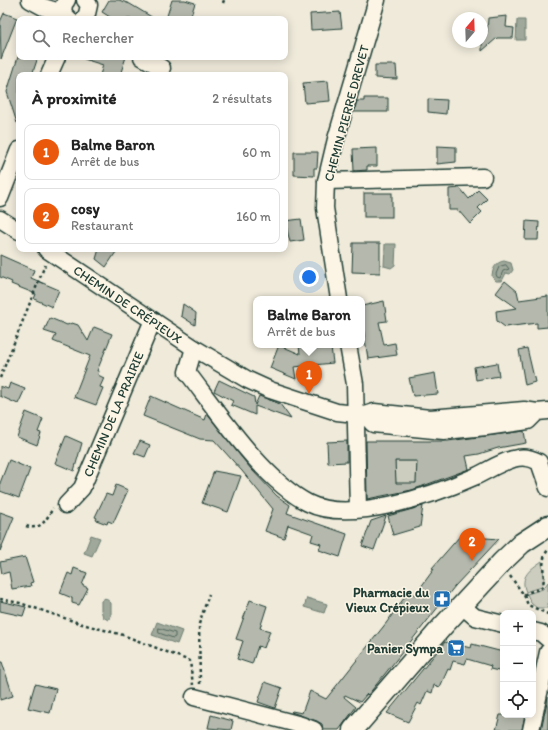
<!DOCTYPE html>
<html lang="fr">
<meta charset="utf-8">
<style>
:root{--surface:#fff;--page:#f6f6f6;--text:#222;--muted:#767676;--line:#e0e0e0;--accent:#ea580c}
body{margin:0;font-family:Itim,sans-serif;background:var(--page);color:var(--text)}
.controls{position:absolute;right:12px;bottom:12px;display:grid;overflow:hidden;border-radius:8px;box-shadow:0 2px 10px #0003}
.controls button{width:36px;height:36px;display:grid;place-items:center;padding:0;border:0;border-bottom:1px solid var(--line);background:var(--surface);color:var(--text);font:20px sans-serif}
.compass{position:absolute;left:452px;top:12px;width:36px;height:36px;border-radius:50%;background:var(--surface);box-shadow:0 2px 10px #0003;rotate:19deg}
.you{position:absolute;left:309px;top:277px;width:14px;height:14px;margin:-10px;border:3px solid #fff;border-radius:50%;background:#1a73e8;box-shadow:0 0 0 6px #1a73e833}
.badge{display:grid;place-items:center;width:26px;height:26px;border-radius:50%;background:var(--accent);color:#fff;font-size:13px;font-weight:700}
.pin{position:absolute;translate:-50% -33px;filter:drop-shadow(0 1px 2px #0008)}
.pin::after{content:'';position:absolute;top:21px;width:14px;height:12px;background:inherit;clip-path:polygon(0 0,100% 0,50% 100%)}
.popup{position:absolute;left:253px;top:296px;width:112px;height:52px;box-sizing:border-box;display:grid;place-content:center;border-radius:8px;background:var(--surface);filter:drop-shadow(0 1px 3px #0005);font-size:13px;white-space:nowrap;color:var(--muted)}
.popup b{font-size:15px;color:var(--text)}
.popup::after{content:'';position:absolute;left:50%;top:100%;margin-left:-8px;border:8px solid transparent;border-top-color:var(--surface)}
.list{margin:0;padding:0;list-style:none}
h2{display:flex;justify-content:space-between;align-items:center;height:52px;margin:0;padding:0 16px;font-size:17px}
h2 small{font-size:13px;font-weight:400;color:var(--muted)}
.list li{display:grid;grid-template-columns:26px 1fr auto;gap:12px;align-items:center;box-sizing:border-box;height:56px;margin:0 8px 8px;padding:0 8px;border:1px solid var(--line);border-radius:8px}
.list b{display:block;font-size:15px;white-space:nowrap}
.list p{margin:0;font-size:13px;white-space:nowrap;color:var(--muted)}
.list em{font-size:13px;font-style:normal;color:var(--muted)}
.icon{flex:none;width:22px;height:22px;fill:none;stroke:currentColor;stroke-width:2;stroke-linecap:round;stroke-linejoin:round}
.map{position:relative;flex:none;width:548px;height:730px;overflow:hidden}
.search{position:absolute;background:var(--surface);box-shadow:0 2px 10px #0003;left:16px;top:16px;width:272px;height:44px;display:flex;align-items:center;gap:10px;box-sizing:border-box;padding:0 14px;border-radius:8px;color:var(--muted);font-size:15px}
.panel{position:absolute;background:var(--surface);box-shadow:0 2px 10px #0003;left:16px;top:72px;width:272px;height:180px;border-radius:8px}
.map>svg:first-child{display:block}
.green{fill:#cccdbf;stroke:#76857a}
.water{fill:#9fa89a;stroke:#6c7d71}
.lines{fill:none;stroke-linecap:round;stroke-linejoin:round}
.shore{stroke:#52685d;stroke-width:1}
.building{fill:#b5b9ad;stroke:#1f3d34;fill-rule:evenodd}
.minor-casing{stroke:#1f3d34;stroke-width:19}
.major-casing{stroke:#1f3d34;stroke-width:23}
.path{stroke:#1f3d34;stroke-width:2.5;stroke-dasharray:3 3;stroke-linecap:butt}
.minor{stroke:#fcf5e5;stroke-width:16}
.major{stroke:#fcf5e5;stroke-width:20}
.labels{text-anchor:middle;stroke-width:3;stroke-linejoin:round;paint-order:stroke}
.street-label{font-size:13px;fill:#1f3d34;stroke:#fcf5e5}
.poi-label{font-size:13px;font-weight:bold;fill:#1f3d34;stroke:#fcf5e5;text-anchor:end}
</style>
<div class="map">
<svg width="548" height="730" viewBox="0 0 548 730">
<rect width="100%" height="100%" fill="#efeada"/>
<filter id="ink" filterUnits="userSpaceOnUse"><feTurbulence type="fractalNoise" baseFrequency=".025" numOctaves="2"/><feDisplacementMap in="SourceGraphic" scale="8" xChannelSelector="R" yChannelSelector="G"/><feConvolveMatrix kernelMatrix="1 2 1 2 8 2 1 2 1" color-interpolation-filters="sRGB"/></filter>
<g filter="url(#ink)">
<g class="green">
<path d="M 395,461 L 417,461 L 416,483 L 401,485 L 396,489 Z"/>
<path d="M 542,561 C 542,570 548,583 539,588 C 534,589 530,590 526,592 C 519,576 531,569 542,561 Z"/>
<path d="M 548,582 L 548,608 L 537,608 L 531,603 L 527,594 L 543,589 Z"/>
</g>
<g class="water">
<path d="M 517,20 L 525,20 L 525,40 L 516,40 Z"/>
<path d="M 385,244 L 396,244 L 395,265 L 391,268 L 384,266 Z"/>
<path d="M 504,261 L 511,263 L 513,270 L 510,274 L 506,273 L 502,281 L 496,281 L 492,277 C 492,269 496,262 504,261 Z"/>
<path d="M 91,535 L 100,538 L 92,556 L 84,553 Z"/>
<path d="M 105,598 L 111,603 L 111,616 L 108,620 L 103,617 L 101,610 L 101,601 Z"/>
<path d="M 307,598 L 327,604 L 324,613 L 304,607 Z"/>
<path d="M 157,622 L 182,631 L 177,644 L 152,635 Z"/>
</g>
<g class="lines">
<g class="shore">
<path d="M 506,265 L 509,269 L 503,271 L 500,278 L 497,277 L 496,274 L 499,267 Z"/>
<path d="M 159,628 L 175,633 L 175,637 L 173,638 L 159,633 Z"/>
</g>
</g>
<g class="building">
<path d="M 109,0 L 119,0 L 130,4 L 155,19 L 113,19 L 102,12 Z"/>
<path d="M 172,0 L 185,0 L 195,3 L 190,19 L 166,19 Z"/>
<path d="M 340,12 L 342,28 L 311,30 L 310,14 Z"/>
<path d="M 4,13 L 17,18 L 1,59 L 0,22 Z"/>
<path d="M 507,16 L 506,27 L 514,28 L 513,38 L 497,38 L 482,51 L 482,31 L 487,32 L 488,18 Z"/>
<path d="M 18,57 L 38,57 L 32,75 L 19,75 L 19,123 L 17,123 L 7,92 Z"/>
<path d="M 85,57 L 126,57 L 120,75 L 100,75 L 103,65 L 84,59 Z"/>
<path d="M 375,65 L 396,65 L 397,79 L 375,78 Z"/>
<path d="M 328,81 L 330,101 L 305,103 L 303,83 Z"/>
<path d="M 364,98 L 388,98 L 388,112 L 354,112 L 357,101 L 364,101 Z"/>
<path d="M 428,99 L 447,100 L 446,114 L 428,112 Z"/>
<path d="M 437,146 L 456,147 L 456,162 L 437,164 Z"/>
<path d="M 377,148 L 377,166 L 367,166 L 367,170 L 354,171 L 353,149 Z"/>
<path d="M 294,152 L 318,152 L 317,168 L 314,168 L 314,176 L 294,175 Z"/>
<path d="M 460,188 L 469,199 L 478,190 L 487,199 L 478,208 L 482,212 L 470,224 L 458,210 L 449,210 L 449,189 Z"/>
<rect x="364" y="193" width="28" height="24"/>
<path d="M 301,219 L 304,240 L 290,242 L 285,221 Z"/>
<path d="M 526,221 L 539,222 L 538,240 L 525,240 Z"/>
<path d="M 353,243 L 380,243 L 380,273 L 352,272 Z"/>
<path d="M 99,249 L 108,249 L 116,252 L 106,267 L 96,259 Z"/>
<path d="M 0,255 L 34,270 L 31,278 L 59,290 L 52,307 L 34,299 L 36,294 L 11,284 L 12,282 L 0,277 Z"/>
<path d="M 505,281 L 517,291 L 519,300 L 548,296 L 548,327 L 537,328 L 537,323 L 505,327 L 497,321 L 496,311 L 517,308 L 496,293 Z"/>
<path d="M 384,301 L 387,321 L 379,322 L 384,345 L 395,343 L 397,355 L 368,359 L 362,320 L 362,306 Z"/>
<path d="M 183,304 L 196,313 L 195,325 L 181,316 Z"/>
<path d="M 50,318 L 67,325 L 72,323 L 78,325 L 88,341 L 94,327 L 112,334 L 97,371 L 99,371 L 98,375 L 104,378 L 100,387 L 103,388 L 96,405 L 74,397 L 90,356 L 53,341 L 56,335 L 44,331 Z"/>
<path d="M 279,345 L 300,354 L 299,345 L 329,345 L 329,347 L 331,347 L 333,363 L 294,367 L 296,379 L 270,368 Z"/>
<path d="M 527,348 L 535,382 L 525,385 L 519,350 Z"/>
<path d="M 497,363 L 499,376 L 476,380 L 474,367 Z"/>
<path d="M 435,373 L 438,394 L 413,396 L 409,378 Z"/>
<path d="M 219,380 L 254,397 L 255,405 L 259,396 L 280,404 L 291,419 L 255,406 L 255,415 L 231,405 L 233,401 L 214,391 Z"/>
<path d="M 10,383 L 25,389 L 18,404 L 0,396 L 0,386 L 8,389 Z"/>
<path d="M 151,396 L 205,420 L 207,414 L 251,469 L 277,496 L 290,505 L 287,513 L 347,534 L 340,557 L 319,550 L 321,544 L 311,541 L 313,534 L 288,525 L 284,538 L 265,531 L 273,509 L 242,471 L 214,440 L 200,439 L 143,416 Z"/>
<path d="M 26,412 L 43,419 L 38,432 L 41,433 L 37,445 L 17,437 Z"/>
<path d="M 524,431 L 526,443 L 498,448 L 479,454 L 466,456 L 469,469 L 412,490 L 367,499 L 366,441 L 448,441 ZM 395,461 L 417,461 L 416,483 L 396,483 Z"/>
<path d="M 66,436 L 82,443 L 74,471 L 55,463 Z"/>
<path d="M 140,441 L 150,445 L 145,457 L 134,453 Z"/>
<path d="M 347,441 L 347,462 L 328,463 L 327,442 Z"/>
<path d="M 9,460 L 30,469 L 19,498 L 0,491 L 0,483 Z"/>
<path d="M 214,471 L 241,476 L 228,512 L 202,503 Z"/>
<path d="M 116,485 L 128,490 L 113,523 L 108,521 L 107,524 L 96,520 L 97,518 L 95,517 L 106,494 L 112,496 Z"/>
<path d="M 423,506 L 420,527 L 393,535 L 388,516 Z"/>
<path d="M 0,512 L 14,517 L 0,551 Z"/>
<path d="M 386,516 L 374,550 L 362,546 L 371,521 Z"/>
<path d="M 460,536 L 499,539 L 455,586 L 368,695 L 367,694 L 360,702 L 345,695 L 344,697 L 356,707 L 339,730 L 323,730 L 322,724 L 317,721 L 291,712 L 292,711 L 302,713 L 310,691 L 326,699 L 387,622 L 409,591 L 415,595 L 434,569 L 432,568 Z"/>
<path d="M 25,557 L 33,582 L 30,583 L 31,586 L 12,589 L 9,572 L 2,574 L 0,562 Z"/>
<path d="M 74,568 L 87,573 L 82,585 L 88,588 L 79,605 L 72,603 L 72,598 L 60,593 L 68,573 L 72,575 Z"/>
<path d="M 250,600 L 267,606 L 260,628 L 270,631 L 264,648 L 258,646 L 252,664 L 237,659 L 243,641 L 236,639 Z"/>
<path d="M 0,601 L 26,607 L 23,616 L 0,611 Z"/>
<path d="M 445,642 L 471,648 L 472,644 L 503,652 L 503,672 L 490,669 L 491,666 L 467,659 L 465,664 L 453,661 L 450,670 L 448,669 L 440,687 L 434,685 L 432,693 L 427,691 L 421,705 L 418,703 L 408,722 L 387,713 Z"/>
<path d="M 0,662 L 2,662 L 13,696 L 0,700 Z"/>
<path d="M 265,682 L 282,688 L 275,708 L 258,702 Z"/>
<path d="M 35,684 L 56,689 L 50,713 L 28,708 Z"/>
<path d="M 548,697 L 548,730 L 541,730 Z"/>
<path d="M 211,715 L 233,721 L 231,730 L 208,728 Z"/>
<path d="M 500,715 L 525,715 L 522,730 L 496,730 Z"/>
</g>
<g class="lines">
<defs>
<g id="minor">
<path d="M 30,0 L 43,7 L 63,13"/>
<path d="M 67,0 L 64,4 L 63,13 L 69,19"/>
<path d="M 84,19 L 87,14 L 89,5 L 85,0"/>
<path d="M 142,57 L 162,68"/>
<path d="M 49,75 L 57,57"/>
<path d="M 326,181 L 483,177"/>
<path d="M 0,198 L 19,150"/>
<path d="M 0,219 L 19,231"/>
<path d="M 46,249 L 194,348 L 248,380 L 270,390 L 337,412 L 365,415 L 374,412 L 430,418 L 524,410 L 537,412 L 548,411"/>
<path d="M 339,299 L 325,208 L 326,181 L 336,139 L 377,0"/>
<path d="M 348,345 L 355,384 L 358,509"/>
<path d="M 194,348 L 187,372 C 218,412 263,480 308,503 C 349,524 434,495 474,477 C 487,471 499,463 513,459 C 522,456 530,457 539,462 L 548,488"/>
<path d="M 365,415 L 373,424 L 444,431 L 486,427 L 528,421 L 537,412"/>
<path d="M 66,505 L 82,488 L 153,320"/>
<path d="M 462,606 L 475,617 L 503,624"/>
<path d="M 533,631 L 541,633 L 548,639"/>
<path d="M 194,697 L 301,725 L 314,730"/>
<path d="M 531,730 L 548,652"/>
</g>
<path id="major" d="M 353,730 L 442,627 L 502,562 L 522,543 L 548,526"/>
</defs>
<use href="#minor" class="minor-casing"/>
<use href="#major" class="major-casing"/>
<g class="path">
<path d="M 223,3 L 224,0"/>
<path d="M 0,378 L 45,265"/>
<path d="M 26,526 C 41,531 46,520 53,508"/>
<path d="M 510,576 L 524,595 L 528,605 L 548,614"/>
<path d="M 524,595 C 529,591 536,591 541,588 C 548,580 538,562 548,550"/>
<path d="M 0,599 L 20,603 L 82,624 L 123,635 L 190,661 L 193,685"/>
<path d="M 200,684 L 199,624 L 209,594"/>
</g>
<use href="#minor" class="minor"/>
<use href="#major" class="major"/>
</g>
</g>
<defs>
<symbol id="pharmacy-square" viewBox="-11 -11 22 22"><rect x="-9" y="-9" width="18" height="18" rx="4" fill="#1f6fb2" stroke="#fcf5e5"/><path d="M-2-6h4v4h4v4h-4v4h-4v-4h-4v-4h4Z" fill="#fff"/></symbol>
<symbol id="supermarket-square" viewBox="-11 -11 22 22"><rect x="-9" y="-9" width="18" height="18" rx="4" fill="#1f6fb2" stroke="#fcf5e5"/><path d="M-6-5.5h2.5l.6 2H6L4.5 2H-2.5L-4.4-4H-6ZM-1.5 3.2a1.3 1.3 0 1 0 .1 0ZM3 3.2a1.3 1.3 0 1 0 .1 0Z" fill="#fff"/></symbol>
</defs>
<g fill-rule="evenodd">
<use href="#pharmacy-square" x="432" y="589" width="20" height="20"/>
<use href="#supermarket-square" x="446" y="638" width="20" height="20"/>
</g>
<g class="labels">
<g class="street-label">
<text transform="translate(346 113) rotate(-75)" y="5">CHEMIN PIERRE DREVET</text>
<text transform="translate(128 304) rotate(34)" y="5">CHEMIN DE CRÉPIEUX</text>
<text transform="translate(113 414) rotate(-67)" y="5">CHEMIN DE LA PRAIRIE</text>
</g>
<g class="poi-label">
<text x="429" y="597">Pharmacie du<tspan x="429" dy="15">Vieux Crépieux</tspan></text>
<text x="443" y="653">Panier Sympa</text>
</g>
</g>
</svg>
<div class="controls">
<button>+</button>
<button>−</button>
<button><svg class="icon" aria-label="locate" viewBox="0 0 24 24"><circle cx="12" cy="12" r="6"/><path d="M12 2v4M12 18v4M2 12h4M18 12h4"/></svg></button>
</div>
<svg class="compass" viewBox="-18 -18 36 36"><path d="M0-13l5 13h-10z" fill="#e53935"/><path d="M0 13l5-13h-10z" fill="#767676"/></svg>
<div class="you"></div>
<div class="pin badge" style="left:309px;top:394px">1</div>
<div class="popup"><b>Balme Baron</b>Arrêt de bus</div>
<div class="pin badge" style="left:472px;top:561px">2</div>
<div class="search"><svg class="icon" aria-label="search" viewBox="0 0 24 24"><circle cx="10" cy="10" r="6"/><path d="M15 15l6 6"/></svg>Rechercher</div>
<section class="panel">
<h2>À proximité<small>2 résultats</small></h2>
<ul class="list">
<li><span class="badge">1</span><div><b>Balme Baron</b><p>Arrêt de bus</p></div><em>60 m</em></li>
<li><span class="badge">2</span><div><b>cosy</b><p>Restaurant</p></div><em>160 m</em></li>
</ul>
</section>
</div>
